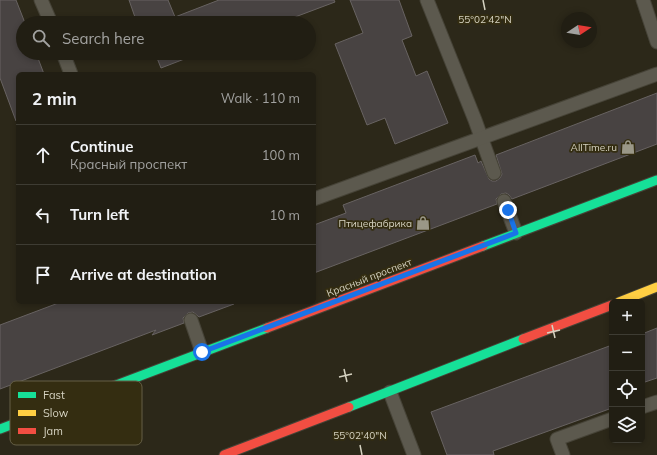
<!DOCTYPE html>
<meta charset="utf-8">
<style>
:root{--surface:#211e13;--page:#2d2b21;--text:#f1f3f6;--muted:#a2a2a0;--line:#3e3c33}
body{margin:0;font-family:Mulish,sans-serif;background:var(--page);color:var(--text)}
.controls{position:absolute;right:12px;bottom:12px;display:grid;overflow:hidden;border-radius:6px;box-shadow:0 2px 6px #0003}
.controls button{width:36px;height:36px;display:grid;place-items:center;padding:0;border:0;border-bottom:1px solid var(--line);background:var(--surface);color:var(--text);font:20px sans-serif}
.compass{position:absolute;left:561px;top:12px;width:36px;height:36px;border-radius:50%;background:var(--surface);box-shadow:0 2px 6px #0003;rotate:78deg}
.stop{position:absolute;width:12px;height:12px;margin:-9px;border:3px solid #1a73e8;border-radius:50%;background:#fff}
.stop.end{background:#1a73e8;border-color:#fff;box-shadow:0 1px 4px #0008}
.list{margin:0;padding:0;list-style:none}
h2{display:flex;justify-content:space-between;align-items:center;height:52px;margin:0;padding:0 16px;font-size:17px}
h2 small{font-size:13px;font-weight:400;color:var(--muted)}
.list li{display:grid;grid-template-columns:26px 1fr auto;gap:12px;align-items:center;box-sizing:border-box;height:60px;padding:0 16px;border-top:1px solid var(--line)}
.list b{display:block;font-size:15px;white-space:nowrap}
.list p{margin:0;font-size:13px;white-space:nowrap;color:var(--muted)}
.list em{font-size:13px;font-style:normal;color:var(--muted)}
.icon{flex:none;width:22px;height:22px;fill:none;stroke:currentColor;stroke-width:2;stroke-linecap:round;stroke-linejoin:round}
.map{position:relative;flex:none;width:657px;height:455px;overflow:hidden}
.search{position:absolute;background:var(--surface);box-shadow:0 2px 6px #0003;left:16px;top:16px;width:300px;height:44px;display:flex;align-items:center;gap:10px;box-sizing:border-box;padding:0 14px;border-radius:22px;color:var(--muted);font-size:15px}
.panel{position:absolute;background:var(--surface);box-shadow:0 2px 6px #0003;left:16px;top:72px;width:300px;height:232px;border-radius:6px}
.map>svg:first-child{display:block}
.building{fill:#484342;stroke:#686362}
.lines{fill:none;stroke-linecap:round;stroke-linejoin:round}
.lane-casing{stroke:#464337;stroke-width:15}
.fast-casing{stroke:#464337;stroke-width:11}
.slow-casing{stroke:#464337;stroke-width:11}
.jam-casing{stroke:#464337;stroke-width:11}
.lane{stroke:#5c594e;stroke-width:13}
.fast{stroke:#16e098;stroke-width:9}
.slow{stroke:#ffcf43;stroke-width:9}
.jam{stroke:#f24e42;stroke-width:9}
.route{stroke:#1a73e8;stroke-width:5}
.ticks{fill:none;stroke:#d6d3c2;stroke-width:1.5}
.labels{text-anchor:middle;stroke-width:3.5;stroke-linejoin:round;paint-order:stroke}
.poi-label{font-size:10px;fill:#d6d3c2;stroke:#342d11;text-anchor:end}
.street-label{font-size:10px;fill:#d6d3c2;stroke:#342d11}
.key{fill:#342d11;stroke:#655f46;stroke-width:1}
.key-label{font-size:11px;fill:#d6d3c2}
.ticks-label{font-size:10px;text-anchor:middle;fill:#d6d3c2;stroke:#342d11;stroke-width:3.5;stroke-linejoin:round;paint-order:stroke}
</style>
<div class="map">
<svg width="657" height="455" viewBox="0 0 657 455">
<rect width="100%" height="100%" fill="#2c2819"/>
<g class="building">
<path d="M 0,0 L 16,0 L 25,23 L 23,23 L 23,53 L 36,53 L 44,74 L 18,74 L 18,121 L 16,121 L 0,78 Z"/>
<path d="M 129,0 L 168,0 L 175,17 L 219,0 L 334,0 L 335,2 L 279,23 L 137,23 Z"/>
<path d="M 350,0 L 399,0 L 412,36 L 402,40 L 416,76 L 427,71 L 448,123 L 395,144 L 385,118 L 367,125 L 335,44 L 363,33 Z"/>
<path d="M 155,53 L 200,53 L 161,68 Z"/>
<path d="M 657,93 L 657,144 L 512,199 L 509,195 L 506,193 L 501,194 L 496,199 L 497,204 L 314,273 L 314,225 L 346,213 L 343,205 L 475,155 L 478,163 L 481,161 L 489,179 L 492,181 L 496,181 L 500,178 L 502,174 L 496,155 Z"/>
<path d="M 61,302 L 234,302 L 234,304 L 199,317 L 193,312 L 188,313 L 183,318 L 184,323 L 152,335 L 156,330 L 0,389 L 0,325 Z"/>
<path d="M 657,328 L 657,378 L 642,383 L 642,334 Z"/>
<path d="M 612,345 L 612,408 L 493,451 L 494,455 L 447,455 L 431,412 Z"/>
</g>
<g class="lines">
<defs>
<g id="lane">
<path d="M 41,0 L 51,23"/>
<path d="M 427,0 L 475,120 L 494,173"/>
<path d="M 643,0 L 657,42"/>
<path d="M 63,53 L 71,74"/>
<path d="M 314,199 L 657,74"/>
<path d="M 504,201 L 516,233"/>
<path d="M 191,320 L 202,352"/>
<path d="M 390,392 L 414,455"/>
<path d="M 642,407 L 657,402"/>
<path d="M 563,455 L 557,439 L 612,419"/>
</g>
<g id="fast">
<path d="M 483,246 L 657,180"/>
<path d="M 349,407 L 523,339"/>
<path d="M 0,429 L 267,328"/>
</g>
<path id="slow" d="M 619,302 L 657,287"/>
<g id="jam">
<path d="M 267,328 L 483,246"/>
<path d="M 523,339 L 612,305"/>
<path d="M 224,455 L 349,407"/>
</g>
</defs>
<use href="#lane" class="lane-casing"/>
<use href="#fast" class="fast-casing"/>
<use href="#slow" class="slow-casing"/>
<use href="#jam" class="jam-casing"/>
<use href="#lane" class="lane"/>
<use href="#fast" class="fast"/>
<use href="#slow" class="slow"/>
<use href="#jam" class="jam"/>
</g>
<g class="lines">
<path class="route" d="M 202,352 L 516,233 L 508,210"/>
</g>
<path class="ticks" d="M 483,0 L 485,10M 552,325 L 555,338M 547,333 L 560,330M 344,369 L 347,382M 339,377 L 352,374M 360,445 L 362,455"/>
<defs>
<symbol id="shop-bare" viewBox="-9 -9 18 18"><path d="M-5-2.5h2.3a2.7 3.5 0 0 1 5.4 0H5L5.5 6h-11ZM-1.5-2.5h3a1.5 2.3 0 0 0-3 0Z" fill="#9a9787" stroke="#342d11" stroke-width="2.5" paint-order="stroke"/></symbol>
</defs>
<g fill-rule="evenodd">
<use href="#shop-bare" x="618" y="137" width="20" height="20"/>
<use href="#shop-bare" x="413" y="213" width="20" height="20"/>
</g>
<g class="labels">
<g class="poi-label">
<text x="617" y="151">AllTime.ru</text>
<text x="412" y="227">Птицефабрика</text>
</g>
<g class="street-label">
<text transform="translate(369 277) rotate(-21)" y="4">Красный проспект</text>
</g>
</g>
<rect x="10" y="381" width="132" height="64" rx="6" class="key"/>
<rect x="18" y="392" width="18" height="6" fill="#16e098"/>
<rect x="18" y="410" width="18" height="6" fill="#ffcf43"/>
<rect x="18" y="428" width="18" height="6" fill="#f24e42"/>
<g class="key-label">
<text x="43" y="399">Fast</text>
<text x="43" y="417">Slow</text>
<text x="43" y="435">Jam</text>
</g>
<g class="ticks-label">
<text x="485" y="23">55°02'42"N</text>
<text x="360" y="439">55°02'40"N</text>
</g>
</svg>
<div class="controls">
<button>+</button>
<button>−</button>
<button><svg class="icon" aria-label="locate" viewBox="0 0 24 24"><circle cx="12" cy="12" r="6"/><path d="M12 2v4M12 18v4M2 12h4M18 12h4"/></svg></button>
<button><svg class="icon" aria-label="layers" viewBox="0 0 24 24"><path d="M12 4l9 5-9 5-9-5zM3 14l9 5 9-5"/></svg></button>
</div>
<svg class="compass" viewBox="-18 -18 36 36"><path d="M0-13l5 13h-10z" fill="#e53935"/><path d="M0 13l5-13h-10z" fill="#a2a2a0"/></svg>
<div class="stop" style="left:202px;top:352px"></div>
<div class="stop end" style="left:508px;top:210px"></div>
<div class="search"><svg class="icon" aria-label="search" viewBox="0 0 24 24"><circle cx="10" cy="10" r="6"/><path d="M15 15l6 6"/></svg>Search here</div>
<section class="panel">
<h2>2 min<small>Walk · 110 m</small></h2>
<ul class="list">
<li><svg class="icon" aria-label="ahead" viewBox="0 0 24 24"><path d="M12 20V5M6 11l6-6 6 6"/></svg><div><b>Continue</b><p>Красный проспект</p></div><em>100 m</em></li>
<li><svg class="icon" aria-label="left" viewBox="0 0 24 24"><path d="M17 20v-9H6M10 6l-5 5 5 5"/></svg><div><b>Turn left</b></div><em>10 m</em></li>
<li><svg class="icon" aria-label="arrive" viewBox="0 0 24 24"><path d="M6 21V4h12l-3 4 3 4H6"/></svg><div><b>Arrive at destination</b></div></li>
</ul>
</section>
</div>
